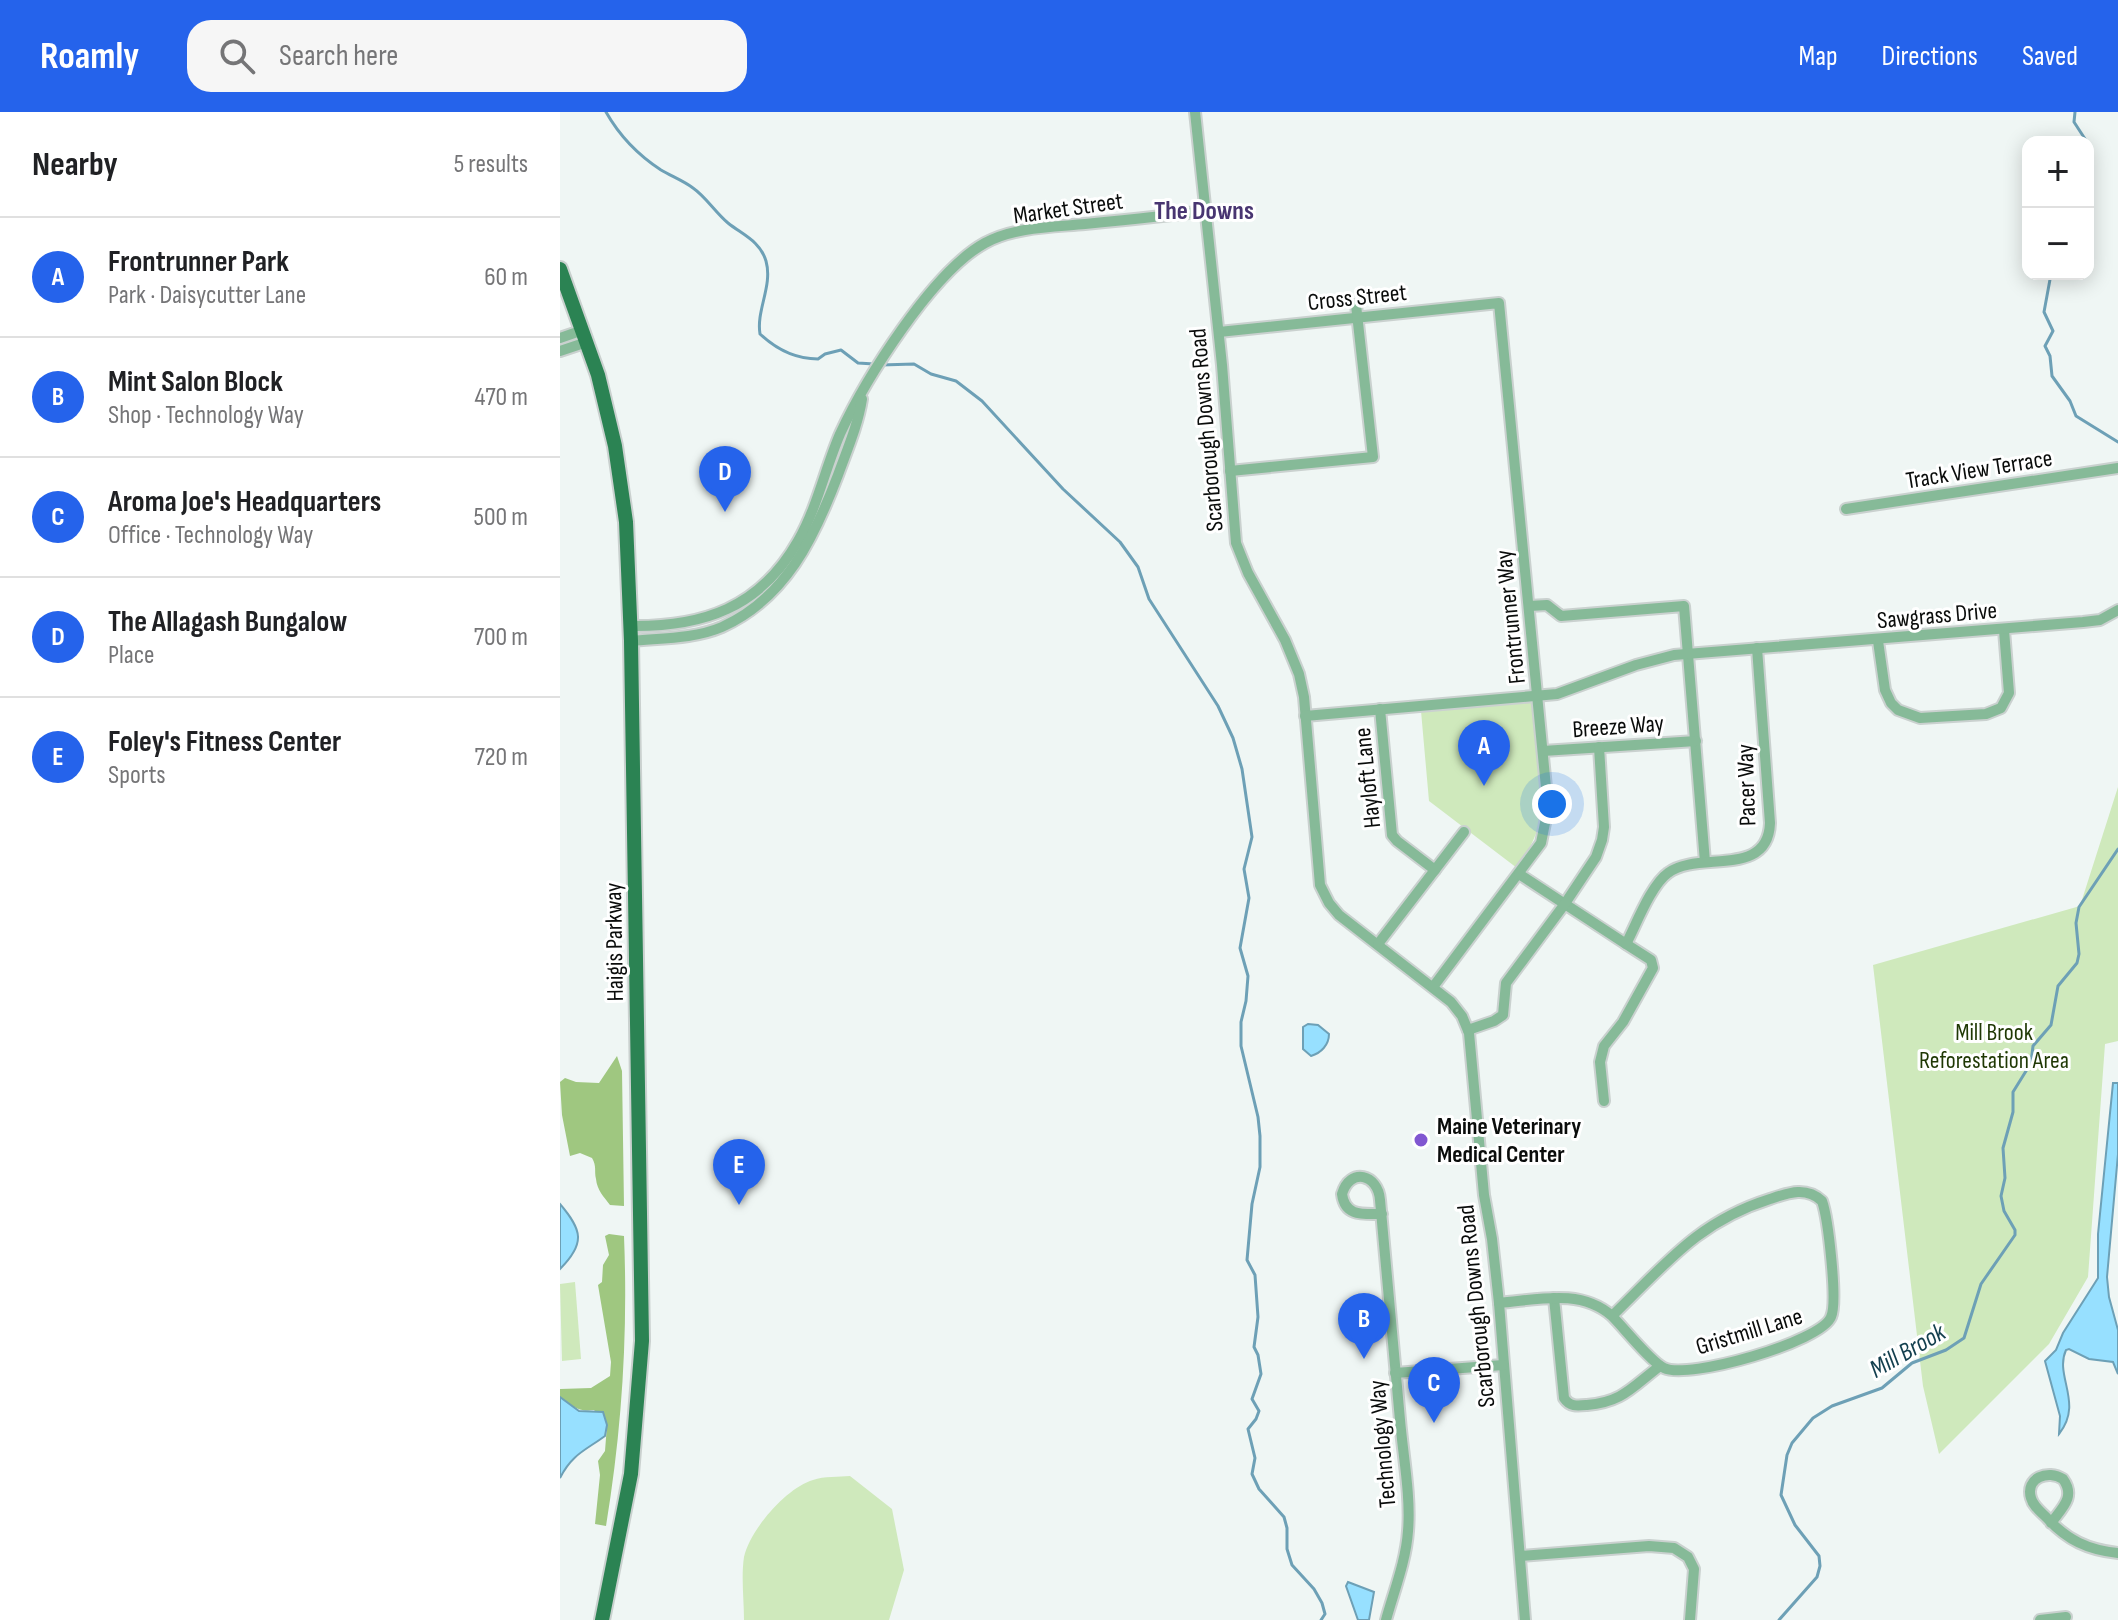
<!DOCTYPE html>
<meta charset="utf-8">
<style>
:root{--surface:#fff;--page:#f6f6f6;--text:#202124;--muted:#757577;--line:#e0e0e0;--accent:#2563eb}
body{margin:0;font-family:"Sofia Sans Condensed",sans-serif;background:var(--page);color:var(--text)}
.controls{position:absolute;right:24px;top:24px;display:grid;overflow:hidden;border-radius:16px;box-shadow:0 4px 20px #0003}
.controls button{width:72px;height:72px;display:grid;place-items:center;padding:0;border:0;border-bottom:2px solid var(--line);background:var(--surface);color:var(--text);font:40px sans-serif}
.you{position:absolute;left:992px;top:692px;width:28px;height:28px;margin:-20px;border:6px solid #fff;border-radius:50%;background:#1a73e8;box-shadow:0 0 0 12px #1a73e833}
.badge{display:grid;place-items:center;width:52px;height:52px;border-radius:50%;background:var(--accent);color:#fff;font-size:26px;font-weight:700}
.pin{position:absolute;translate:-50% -66px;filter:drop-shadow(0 2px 4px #0008)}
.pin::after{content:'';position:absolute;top:42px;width:28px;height:24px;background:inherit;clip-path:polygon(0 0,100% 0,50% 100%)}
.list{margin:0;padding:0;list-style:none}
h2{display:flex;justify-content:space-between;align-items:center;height:104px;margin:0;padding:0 32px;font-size:34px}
h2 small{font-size:26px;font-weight:400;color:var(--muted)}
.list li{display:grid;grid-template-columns:52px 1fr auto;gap:24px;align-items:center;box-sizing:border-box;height:120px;padding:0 32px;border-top:2px solid var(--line)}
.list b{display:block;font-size:30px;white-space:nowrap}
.list p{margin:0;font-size:26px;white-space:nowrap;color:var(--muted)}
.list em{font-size:26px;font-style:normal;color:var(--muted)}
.icon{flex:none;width:44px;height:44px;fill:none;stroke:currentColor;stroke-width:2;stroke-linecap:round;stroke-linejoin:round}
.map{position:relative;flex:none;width:1558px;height:1508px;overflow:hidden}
header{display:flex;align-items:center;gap:48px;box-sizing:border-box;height:112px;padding:0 40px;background:var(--accent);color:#fff}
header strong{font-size:38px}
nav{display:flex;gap:44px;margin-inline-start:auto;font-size:28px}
.search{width:560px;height:72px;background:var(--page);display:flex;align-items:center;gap:20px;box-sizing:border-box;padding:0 28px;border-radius:24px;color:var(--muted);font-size:30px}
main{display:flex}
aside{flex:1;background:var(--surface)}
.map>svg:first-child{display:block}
.green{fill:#cfe9bc}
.forest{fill:#9fc780}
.water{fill:#97e0ff;stroke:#6da0b6;stroke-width:2}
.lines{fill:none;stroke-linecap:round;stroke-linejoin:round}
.stream{stroke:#6da0b6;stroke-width:3}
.minor-casing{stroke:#cad1cf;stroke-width:14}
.major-casing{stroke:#cad1cf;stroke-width:18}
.minor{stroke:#86ba98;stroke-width:10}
.major{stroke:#2b8353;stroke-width:14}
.poi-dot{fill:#8157d1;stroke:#fff;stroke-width:3}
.labels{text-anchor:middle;stroke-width:6;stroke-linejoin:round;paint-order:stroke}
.street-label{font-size:24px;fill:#0a0c0b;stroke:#fff}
.park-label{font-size:24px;fill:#1f3804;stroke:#fff}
.poi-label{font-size:24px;font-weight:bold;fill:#0a0c0b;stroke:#fff;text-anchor:start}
.neighbourhood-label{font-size:26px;font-weight:bold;fill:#483571;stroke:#fff}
.water-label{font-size:26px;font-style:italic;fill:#133f4e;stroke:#fff}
</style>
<header>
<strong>Roamly</strong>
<div class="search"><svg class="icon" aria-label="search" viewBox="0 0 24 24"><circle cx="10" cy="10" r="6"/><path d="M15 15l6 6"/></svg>Search here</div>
<nav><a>Map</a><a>Directions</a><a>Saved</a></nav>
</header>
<main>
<aside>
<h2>Nearby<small>5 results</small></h2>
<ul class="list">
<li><span class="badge">A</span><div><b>Frontrunner Park</b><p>Park · Daisycutter Lane</p></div><em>60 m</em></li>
<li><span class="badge">B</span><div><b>Mint Salon Block</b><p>Shop · Technology Way</p></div><em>470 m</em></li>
<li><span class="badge">C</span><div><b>Aroma Joe's Headquarters</b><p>Office · Technology Way</p></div><em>500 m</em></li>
<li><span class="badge">D</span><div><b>The Allagash Bungalow</b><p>Place</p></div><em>700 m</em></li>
<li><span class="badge">E</span><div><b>Foley's Fitness Center</b><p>Sports</p></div><em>720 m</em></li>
</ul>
</aside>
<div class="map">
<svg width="1558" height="1508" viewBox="0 0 1558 1508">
<rect width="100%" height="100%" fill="#eff6f4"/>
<g class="green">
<path d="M 966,590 L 972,591 L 976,597 L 982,660 C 977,672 981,685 981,698 C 981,717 968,741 957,756 L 869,689 L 861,599 Z"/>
<path d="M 1558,675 L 1558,929 L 1545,932 L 1528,1165 L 1489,1232 L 1379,1342 L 1363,1274 L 1313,853 L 1520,794 Z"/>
<path d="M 15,1170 L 21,1247 L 2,1249 L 0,1172 Z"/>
<path d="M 290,1364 L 332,1397 L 344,1458 L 329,1508 L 184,1508 C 184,1488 181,1465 184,1445 C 190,1418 226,1376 253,1368 C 264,1364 279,1365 290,1364 Z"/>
</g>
<g class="forest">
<path d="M 57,944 L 62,959 L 64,1094 L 50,1093 C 44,1085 37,1078 36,1067 C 34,1058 37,1055 32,1046 L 20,1041 L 10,1044 L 2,1003 L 0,970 L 5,966 L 16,970 L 39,971 Z"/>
<path d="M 49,1122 L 64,1124 C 68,1222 62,1317 46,1414 L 35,1412 L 40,1363 L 38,1349 L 45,1339 L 47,1313 L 34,1298 C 17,1300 13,1294 0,1285 L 0,1277 L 31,1276 L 50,1264 L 51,1250 L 38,1173 L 42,1170 L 43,1153 L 49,1143 L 45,1124 Z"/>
</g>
<g class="water">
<path d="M 748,912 L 758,913 L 769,922 C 769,933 761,941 751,944 L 743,937 L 743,915 Z"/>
<path d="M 1553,971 L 1558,971 L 1558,1042 L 1547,1165 L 1549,1185 L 1558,1218 L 1558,1262 L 1553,1250 L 1529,1247 L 1509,1237 L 1506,1238 C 1494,1264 1524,1291 1499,1322 L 1500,1304 L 1485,1249 L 1496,1238 L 1503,1221 L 1538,1166 L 1538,1122 Z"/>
<path d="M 0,1092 C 22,1118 26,1131 0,1157 Z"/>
<path d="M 0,1285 L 19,1299 L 43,1300 L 47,1313 L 45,1324 C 26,1338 12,1342 0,1366 Z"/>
<path d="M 788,1470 L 814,1480 L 809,1508 L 798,1508 L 786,1474 Z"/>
</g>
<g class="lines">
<g class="stream">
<path d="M 46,0 C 59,23 78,43 101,58 C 111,64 124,69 133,76 C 146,85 155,100 168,111 C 183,123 200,129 206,149 C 213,174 196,198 200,222 C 217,238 235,247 258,247 L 265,242 L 281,238 L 298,251 L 314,252"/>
<path d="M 1515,0 L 1514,10 L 1527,30"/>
<path d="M 1491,162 L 1484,200 L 1493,219 L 1485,234 L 1490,244 L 1492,264 L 1510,289 L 1516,304 L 1558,330"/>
<path d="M 321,253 L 354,252 L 371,262 L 396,269 L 422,289 L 503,377 L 560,430 L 578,455 L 589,487 L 658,594 L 673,626 L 682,657 L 692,725 L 684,757 L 689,786 L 680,836 L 688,864 L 686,889 L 681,910 L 681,934 L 698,1005 L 700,1024 L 700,1055 L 692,1092 L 687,1148 L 695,1163 L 698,1205 L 694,1235 L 698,1243 L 701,1262 L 692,1287 L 699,1299 L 696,1307 L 688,1317 L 695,1346 L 692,1362 L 699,1377 L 724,1405 L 727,1416 L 727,1437 L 732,1453 L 754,1477 L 762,1491 L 765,1502 L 761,1508"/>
<path d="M 1219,1508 L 1257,1465 L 1260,1454 L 1259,1444 L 1235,1413 L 1221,1383 L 1227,1343 L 1232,1331 L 1253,1306 L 1272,1294 L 1322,1276 L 1352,1251 L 1386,1238 L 1404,1226 L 1421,1172 L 1455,1123 L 1455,1118 L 1444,1099 L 1441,1084 L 1445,1066 L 1443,1036 L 1453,1000 L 1453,980 L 1471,951 L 1473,934 L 1491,913 L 1498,874 L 1517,851 L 1519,842 L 1516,811 L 1519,795 L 1558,737"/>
</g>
<defs>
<g id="minor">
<path d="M 635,0 L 662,253 L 676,431 L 688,461 L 725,528 L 739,562 L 744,585 L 760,773 L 769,791 L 779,803 L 891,890 L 902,904 L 909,921 L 924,1083 L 932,1127 L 939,1191 L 965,1508"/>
<path d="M 659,220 L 939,191 L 988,696 L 981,731 L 873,875"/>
<path d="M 0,226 L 23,218"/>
<path d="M 0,239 L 27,230"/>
<path d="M 670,359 L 813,345 L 796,193"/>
<path d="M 1286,397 L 1558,356"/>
<path d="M 969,494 L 987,493 L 1001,504 L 1124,494 L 1145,750"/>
<path d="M 70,514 C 143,515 200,496 238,429 C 257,396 265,357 280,322 C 305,268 372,160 425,131 C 454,115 493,115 525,112 C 565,108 605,104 645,99"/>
<path d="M 71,529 C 101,526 134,527 162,515 C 226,486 254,426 278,363 C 287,338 298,313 302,287"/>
<path d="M 1318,529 L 1325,578 L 1331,591 L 1338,598 L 1360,606 L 1426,602 L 1441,596 L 1449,581 L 1444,518"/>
<path d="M 820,597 L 832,723 L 837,729 L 875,758"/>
<path d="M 745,604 L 997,582 L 1076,553 L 1114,543 L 1523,510 L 1540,508 L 1558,498"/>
<path d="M 983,639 L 1136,629"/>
<path d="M 959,762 L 1066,832 C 1076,813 1091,773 1108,761 C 1138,738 1208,767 1210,711 L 1197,536"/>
<path d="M 818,832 L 904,720"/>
<path d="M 908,918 L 934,909 L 943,903 L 946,871 L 1004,793 L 1036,745 L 1042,728 L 1044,715 L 1039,635"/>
<path d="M 1044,989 L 1040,950 L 1044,934 L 1063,910 L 1093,856 L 1091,848 L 1066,832"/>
<path d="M 822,1102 C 803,1102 785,1105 782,1082 C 790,1055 818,1062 820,1088 C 827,1161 833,1235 840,1308 C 843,1343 851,1385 848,1419 C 846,1449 834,1479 826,1508"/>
<path d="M 994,1186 L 1004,1286 C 1010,1295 1017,1294 1027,1293 C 1063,1290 1072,1275 1100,1254"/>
<path d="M 939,1191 C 977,1188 1020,1176 1052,1204 C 1105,1153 1137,1110 1210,1087 C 1228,1081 1246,1074 1262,1089 C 1268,1106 1278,1190 1271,1205 C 1261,1230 1128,1268 1104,1256 C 1091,1250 1064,1216 1052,1204"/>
<path d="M 835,1261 L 943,1253"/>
<path d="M 1491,1411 C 1502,1396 1516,1385 1503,1367 C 1488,1357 1465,1366 1471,1386 C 1473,1394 1481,1400 1487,1406 C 1507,1428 1528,1438 1558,1441"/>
<path d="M 960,1444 L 1089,1434 L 1114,1436 L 1128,1445 L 1134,1457 L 1130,1508"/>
<path d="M 1480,1508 L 1506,1505"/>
</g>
<path id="major" d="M 0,157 L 38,263 L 55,334 L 66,410 L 71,529 L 82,1229 L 71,1362 L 42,1508"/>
</defs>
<use href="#minor" class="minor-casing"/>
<use href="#major" class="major-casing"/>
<use href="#minor" class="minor"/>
<use href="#major" class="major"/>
</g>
<circle class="poi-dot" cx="861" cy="1028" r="8"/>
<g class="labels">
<g class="street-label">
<text transform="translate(508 96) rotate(-8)" y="8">Market Street</text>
<text transform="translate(797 185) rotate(-6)" y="8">Cross Street</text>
<text transform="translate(646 318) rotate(-95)" y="8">Scarborough Downs Road</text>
<text transform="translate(1419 357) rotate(-9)" y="8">Track View Terrace</text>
<text transform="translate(1377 503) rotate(-5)" y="8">Sawgrass Drive</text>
<text transform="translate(950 505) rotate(-96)" y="8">Frontrunner Way</text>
<text transform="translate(1058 614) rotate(-4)" y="8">Breeze Way</text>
<text transform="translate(807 666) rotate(-96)" y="8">Hayloft Lane</text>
<text transform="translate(1186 673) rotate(-92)" y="8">Pacer Way</text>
<text transform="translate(54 830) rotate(-91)" y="8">Haigis Parkway</text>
<text transform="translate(916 1194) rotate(-96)" y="8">Scarborough Downs Road</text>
<text transform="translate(1189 1219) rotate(-17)" y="8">Gristmill Lane</text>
<text transform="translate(822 1332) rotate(-95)" y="8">Technology Way</text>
</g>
<g class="park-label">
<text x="1434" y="928">Mill Brook<tspan x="1434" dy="28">Reforestation Area</tspan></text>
</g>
<g class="poi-label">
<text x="877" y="1022">Maine Veterinary<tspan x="877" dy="28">Medical Center</tspan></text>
</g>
<g class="neighbourhood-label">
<text x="644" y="107">The Downs</text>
</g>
<g class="water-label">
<text transform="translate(1347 1238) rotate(-30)" y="9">Mill Brook</text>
</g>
</g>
</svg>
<div class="controls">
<button>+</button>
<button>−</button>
</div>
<div class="you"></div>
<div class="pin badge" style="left:924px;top:674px">A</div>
<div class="pin badge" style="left:804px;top:1247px">B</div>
<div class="pin badge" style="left:874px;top:1311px">C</div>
<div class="pin badge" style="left:165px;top:400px">D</div>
<div class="pin badge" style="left:179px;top:1093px">E</div>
</div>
</main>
